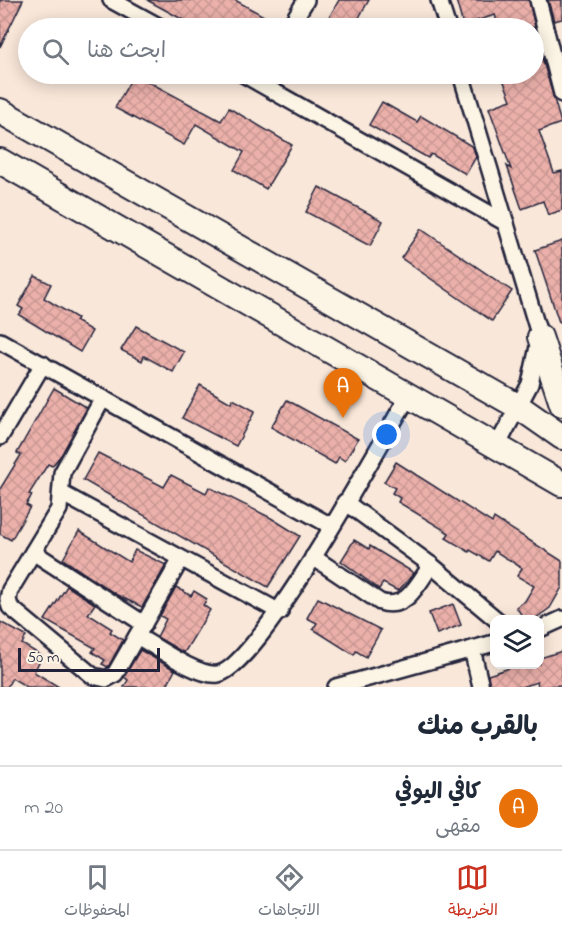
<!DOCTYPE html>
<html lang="ar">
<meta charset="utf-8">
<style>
:root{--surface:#fff;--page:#f2f2f3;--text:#1f2937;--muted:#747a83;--line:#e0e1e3;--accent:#c8321e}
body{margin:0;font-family:"Indie Flower","Playpen Sans Arabic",sans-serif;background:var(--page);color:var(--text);direction:rtl}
.controls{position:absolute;right:18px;bottom:18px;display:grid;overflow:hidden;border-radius:12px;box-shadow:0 3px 15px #0003}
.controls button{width:54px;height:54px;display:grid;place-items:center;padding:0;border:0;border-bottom:2px solid var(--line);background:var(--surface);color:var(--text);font:30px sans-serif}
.scale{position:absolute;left:18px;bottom:15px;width:142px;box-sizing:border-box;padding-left:6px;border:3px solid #22223b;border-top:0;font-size:16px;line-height:21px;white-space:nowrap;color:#22223b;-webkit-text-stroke:4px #fcf5e5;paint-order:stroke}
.you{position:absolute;left:387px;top:435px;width:21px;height:21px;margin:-15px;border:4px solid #fff;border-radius:50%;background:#1a73e8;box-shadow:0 0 0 9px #1a73e833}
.badge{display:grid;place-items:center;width:39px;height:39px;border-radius:50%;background:var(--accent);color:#fff;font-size:20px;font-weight:700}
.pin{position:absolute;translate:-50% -50px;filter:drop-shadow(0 2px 3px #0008)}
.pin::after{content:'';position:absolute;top:32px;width:21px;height:18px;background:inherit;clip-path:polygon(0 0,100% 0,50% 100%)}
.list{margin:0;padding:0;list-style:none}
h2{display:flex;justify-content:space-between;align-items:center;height:78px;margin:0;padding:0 24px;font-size:26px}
h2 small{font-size:20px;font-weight:400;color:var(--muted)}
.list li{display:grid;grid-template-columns:39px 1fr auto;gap:18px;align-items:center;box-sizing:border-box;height:84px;padding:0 24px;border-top:2px solid var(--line)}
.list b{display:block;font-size:22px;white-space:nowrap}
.list p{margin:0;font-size:20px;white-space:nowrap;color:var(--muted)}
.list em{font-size:20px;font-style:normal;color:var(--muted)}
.icon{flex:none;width:33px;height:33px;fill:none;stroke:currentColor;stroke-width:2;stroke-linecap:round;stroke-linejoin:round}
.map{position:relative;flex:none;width:562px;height:687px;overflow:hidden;direction:ltr}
.search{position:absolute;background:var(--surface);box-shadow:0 3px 15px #0003;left:18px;right:18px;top:18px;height:66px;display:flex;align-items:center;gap:15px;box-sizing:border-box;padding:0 21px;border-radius:33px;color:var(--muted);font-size:22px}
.sheet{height:162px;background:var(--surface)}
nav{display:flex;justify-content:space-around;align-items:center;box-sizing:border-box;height:84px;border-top:2px solid var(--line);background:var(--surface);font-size:16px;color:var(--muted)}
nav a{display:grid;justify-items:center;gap:3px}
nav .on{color:var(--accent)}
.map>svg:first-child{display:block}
.building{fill:url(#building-cross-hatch);stroke:#22223b;stroke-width:1.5}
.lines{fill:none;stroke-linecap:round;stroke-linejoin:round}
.minor-casing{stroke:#22223b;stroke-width:20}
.primary-casing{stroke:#22223b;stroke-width:28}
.minor{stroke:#fcf5e5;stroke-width:15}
.primary{stroke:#fcf5e5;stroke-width:24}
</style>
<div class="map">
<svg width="562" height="687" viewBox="0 0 562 687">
<defs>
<pattern id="building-cross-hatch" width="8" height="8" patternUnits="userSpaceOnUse" patternTransform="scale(1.5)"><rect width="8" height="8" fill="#ebb0aa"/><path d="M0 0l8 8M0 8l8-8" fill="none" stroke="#c99793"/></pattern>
</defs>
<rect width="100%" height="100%" fill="#f9e7d9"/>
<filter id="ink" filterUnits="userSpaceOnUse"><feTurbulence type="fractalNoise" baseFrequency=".0167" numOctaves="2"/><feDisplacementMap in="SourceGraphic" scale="12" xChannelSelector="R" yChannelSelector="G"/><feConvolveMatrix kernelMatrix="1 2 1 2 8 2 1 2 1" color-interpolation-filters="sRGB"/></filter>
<g filter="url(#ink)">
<g class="building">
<path d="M 0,0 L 23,0 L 0,47 Z"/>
<path d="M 147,0 L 235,0 L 280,25 L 279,28 L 198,28 Z"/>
<path d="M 339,0 L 369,0 L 353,28 L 323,28 Z"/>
<path d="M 456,0 L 529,0 L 535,27 L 499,28 L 495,15 L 463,25 Z"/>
<path d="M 548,0 L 562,0 L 562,19 L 554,21 Z"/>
<path d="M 534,39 L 543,61 L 561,123 L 539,131 L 554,173 L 562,171 L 562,210 L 548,215 L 543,201 L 522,209 L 507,166 L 511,169 L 489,108 L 511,100 L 501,74 L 534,74 Z"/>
<path d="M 134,74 L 221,121 L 229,108 L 292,145 L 266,189 L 234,170 L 244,152 L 196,124 L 184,145 L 115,108 Z"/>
<path d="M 382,102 L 417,122 L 421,116 L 473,147 L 476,157 L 466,174 L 431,154 L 428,158 L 369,125 Z"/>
<path d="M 319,187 L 383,221 L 370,246 L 306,212 Z"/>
<path d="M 421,229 L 512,291 L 492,321 L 401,258 Z"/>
<path d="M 562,241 L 562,321 L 559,322 L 535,250 Z"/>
<path d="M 35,276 L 51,284 L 44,298 L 77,318 L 75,321 L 92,331 L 80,352 L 19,315 L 23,309 L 18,306 Z"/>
<path d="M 136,326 L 184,352 L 173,372 L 144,356 L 142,361 L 121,350 Z"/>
<path d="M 200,385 L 231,403 L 233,399 L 255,411 L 236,446 L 182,418 Z"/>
<path d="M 54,388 L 87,408 L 62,454 L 52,466 L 48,464 L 29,494 L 32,495 L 26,505 L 30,507 L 11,540 L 0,534 L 0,489 L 21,455 L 17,453 Z"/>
<path d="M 287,400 L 358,439 L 345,461 L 339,457 L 335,464 L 271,427 Z"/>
<path d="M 98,453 L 164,487 L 171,475 L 206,493 L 209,487 L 271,518 L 300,536 L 268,587 L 83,480 Z"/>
<path d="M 396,462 L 492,523 L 494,518 L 562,561 L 562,587 L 550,608 L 533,620 L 525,620 L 516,607 L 525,601 L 534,586 L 517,576 L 522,568 L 495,551 L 489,561 L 470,550 L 469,552 L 446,538 L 449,533 L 398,502 L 400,498 L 392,493 L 395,488 L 384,482 Z"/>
<path d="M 79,531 L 129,562 L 135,550 L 166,565 L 142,607 L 117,595 L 63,559 Z"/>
<path d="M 354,540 L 369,549 L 370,546 L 414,573 L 398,591 L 383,583 L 379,589 L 341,561 Z"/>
<path d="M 67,586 L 95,604 L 88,614 L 112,629 L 110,632 L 123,640 L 108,667 L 102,664 L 105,660 L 92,652 L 95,648 L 45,620 Z"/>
<path d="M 176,587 L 191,596 L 194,591 L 207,599 L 203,605 L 210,610 L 184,653 L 157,637 L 166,619 L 160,616 Z"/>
<path d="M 318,598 L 381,630 L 366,657 L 356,651 L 354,655 L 313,629 L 317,623 L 307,618 Z"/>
<path d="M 453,604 L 461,625 L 437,634 L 429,613 Z"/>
<path d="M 0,622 L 26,636 L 22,644 L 42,656 L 34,672 L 59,687 L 27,687 L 12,678 L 7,687 L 0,687 Z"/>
<path d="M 140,650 L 175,670 L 166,687 L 124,687 L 128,680 L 124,677 Z"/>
<path d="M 562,651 L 562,685 L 538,687 L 537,682 L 521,687 L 490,687 L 488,675 L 522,664 L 540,664 L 540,658 Z"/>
</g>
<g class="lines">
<defs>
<g id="minor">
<path d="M 111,0 L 162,28"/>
<path d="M 439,0 L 448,28"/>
<path d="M 538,0 L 562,94"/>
<path d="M 289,28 L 306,0"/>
<path d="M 243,74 L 506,223"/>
<path d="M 461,74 L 540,337 L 530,384 L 497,446"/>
<path d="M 0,341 L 331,526"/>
<path d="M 103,398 L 62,473 L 59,509 L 10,590 L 8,599 L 10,607 L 93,676 L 106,679 L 115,674 L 181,559"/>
<path d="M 0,437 L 43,364"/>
<path d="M 61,493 L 280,612"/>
<path d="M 345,502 L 431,565 L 497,620"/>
<path d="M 33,552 L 144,624"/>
<path d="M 313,557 L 380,602 C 406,611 418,584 431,565"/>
<path d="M 540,629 L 562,619"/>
<path d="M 137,636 C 155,646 198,677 218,674 C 259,667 382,440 409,395"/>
<path d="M 472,649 L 481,687"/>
<path d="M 336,687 L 494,643"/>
</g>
<g id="primary">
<path d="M 0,111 L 519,407 L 562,437"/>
<path d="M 0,161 L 562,484"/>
<path d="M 540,337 L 562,404"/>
</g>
</defs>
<use href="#minor" class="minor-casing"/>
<use href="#primary" class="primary-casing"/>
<use href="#minor" class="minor"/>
<use href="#primary" class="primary"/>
</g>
</g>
</svg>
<div class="controls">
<button><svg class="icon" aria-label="layers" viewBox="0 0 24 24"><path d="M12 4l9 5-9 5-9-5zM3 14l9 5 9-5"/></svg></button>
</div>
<div class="scale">50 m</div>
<div class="you"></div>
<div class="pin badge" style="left:343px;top:418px;background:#e8710a">A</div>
<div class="search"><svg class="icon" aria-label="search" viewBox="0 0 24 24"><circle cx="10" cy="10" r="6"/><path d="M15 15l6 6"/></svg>ابحث هنا</div>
</div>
<section class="sheet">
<h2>بالقرب منك<small></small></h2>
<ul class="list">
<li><span class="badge" style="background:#e8710a">A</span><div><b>كافي اليوفي</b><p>مقهى</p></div><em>20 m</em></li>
</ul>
</section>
<nav>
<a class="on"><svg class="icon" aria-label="map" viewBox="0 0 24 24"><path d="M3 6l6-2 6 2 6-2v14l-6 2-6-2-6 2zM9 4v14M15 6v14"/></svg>الخريطة</a>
<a><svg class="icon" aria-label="directions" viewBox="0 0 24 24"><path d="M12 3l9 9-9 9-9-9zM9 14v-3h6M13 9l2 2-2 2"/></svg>الاتجاهات</a>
<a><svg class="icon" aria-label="saved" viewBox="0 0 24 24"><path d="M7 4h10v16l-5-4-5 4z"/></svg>المحفوظات</a>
</nav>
